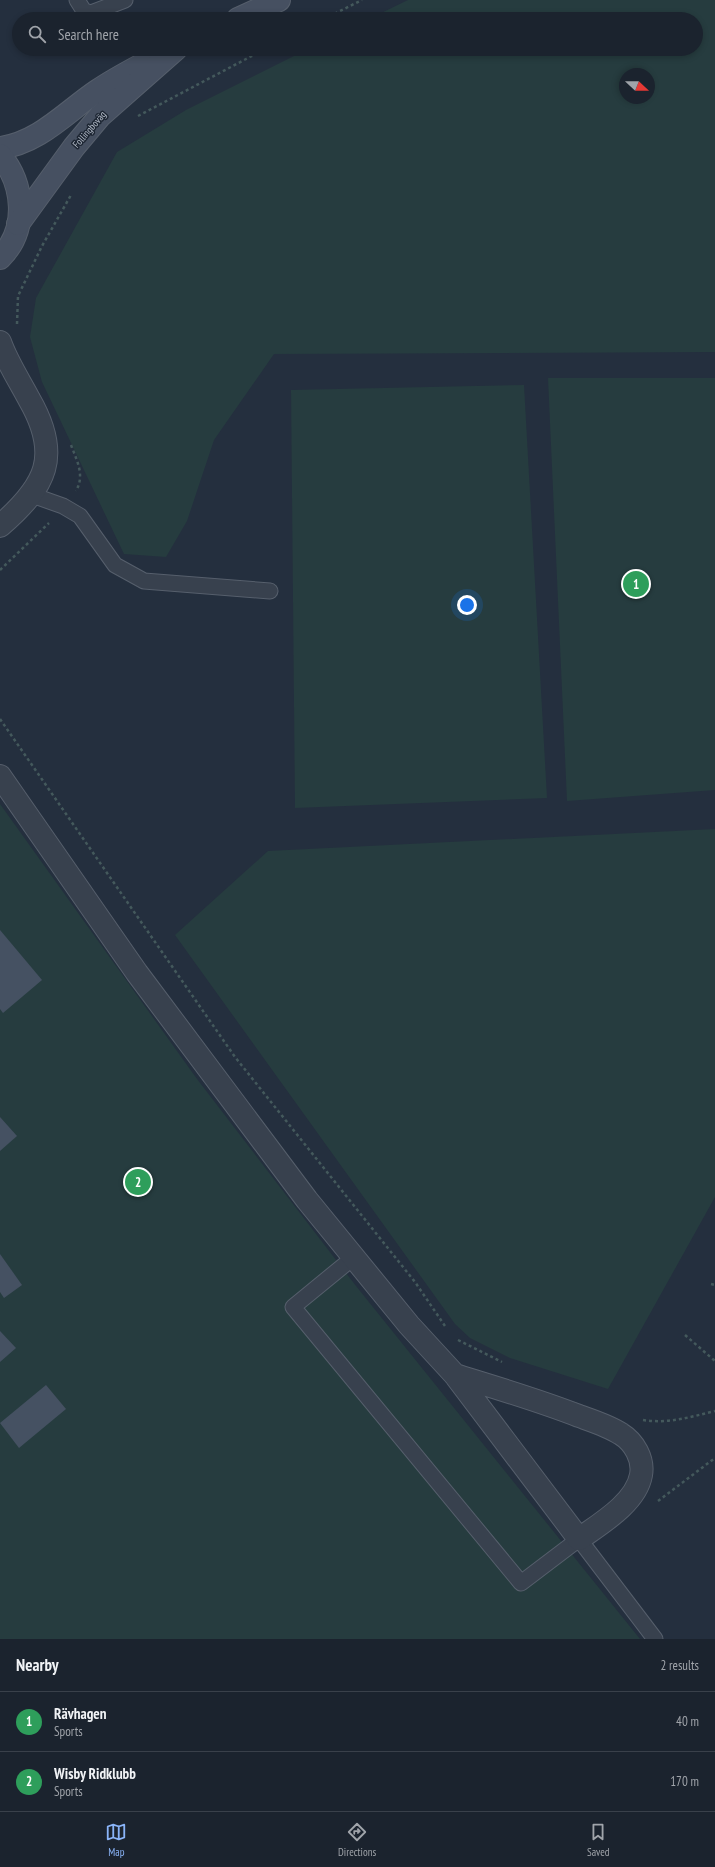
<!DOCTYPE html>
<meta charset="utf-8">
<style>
:root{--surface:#1b232e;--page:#282f3a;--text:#f1f3f6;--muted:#a0a4aa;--line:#39404a;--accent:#8ab4f8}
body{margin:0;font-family:"PT Sans Narrow",sans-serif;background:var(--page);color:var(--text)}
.compass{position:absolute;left:619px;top:68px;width:36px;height:36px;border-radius:50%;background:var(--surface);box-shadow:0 2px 6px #0003;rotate:112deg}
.you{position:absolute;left:467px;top:605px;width:14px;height:14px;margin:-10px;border:3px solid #fff;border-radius:50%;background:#1a73e8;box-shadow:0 0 0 6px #1a73e833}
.badge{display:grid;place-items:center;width:26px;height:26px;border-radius:50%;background:var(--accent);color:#fff;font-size:13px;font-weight:700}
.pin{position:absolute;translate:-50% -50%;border:2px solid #fff;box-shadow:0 1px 4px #0006}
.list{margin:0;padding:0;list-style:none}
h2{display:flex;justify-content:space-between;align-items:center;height:52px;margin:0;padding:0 16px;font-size:17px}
h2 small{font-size:13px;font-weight:400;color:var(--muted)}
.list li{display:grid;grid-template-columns:26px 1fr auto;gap:12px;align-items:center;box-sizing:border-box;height:60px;padding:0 16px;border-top:1px solid var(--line)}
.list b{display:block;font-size:15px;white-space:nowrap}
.list p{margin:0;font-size:13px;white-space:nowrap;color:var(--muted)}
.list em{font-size:13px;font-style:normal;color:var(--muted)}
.icon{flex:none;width:22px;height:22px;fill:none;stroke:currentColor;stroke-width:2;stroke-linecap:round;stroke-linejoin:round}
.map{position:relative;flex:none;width:715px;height:1639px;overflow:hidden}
.search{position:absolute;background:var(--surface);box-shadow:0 2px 6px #0003;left:12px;right:12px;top:12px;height:44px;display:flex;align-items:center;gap:10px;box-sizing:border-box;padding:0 14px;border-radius:22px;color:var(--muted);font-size:15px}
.sheet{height:172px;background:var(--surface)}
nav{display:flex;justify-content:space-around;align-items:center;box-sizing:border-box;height:56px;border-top:1px solid var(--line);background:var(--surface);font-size:11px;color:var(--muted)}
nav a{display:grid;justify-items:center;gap:2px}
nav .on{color:var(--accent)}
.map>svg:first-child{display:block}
.green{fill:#263c3f;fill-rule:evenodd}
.building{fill:#455162}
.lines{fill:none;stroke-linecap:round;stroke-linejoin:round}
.lane-casing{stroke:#565f6c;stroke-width:17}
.street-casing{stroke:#565f6c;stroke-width:24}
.secondary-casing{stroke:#565f6c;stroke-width:24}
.path{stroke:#44595c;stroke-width:2.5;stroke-dasharray:3 3;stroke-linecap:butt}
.lane{stroke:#38414e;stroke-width:15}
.street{stroke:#38414e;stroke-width:22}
.secondary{stroke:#465061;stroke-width:22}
.labels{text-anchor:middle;stroke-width:3;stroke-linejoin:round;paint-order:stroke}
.street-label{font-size:10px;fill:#b4bcc9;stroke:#1d2633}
</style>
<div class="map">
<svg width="715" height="1639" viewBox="0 0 715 1639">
<rect width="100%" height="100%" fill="#242f3e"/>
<g class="green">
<path d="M 408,0 L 715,0 L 715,352 L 274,354 L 214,440 L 187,521 L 166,557 L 124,554 L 42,382 L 30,337 L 36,298 L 117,152 L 186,110 L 308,49 L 696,49 L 696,19 L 369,19 ZM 625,74 L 649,74 L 649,98 L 625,98 Z"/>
<path d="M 548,378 L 715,378 L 715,790 L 567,801 Z"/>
<path d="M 524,385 L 547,798 L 295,808 L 291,390 Z"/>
<path d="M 0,804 L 197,1079 L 356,1286 L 640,1639 L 0,1639 Z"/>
<path d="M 715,829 L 715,1197 L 608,1389 L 510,1358 L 470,1338 L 455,1324 L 175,935 L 268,851 Z"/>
</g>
<g class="building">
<path d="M 0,930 L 42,980 L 3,1013 L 0,1009 Z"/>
<path d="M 0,1117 L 17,1136 L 0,1151 Z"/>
<path d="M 0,1254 L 22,1285 L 4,1298 L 0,1292 Z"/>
<path d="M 0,1331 L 16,1348 L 0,1362 Z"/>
<path d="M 46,1385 L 66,1409 L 19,1448 L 0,1423 Z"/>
</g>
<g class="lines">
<defs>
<g id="lane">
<path d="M 77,0 L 84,11 L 91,13 L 125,0"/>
<path d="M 32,495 L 63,506 L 80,516 L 115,565 L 144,581 L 270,591"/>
<path d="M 354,1257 L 293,1307 L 521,1583 L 579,1539 L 655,1639"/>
</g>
<g id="street">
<path d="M 0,342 C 7,362 19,380 29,399 C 62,456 46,486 0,526"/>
<path d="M 0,776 L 137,973 L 307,1200 L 409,1325 L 455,1375 L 579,1539 C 600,1524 636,1503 641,1475 C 644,1459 634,1442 621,1434 C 609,1426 593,1421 579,1416 C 538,1400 497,1388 455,1375"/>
</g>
<g id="secondary">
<path d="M 238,19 L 279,0"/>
<path d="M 0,148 C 39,143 66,112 97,91 C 113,80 130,71 147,62"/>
<path d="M 0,155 C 24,184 29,229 0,258"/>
<path d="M 18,224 L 74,147 L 100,116 L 176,49"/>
</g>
</defs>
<use href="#lane" class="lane-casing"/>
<use href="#street" class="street-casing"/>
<use href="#secondary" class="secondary-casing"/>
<g class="path">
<path d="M 324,19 L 362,0"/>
<path d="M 138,116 L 265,49"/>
<path d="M 17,324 L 18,296 L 42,246 L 71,195"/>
<path d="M 71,445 C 77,461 85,475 76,491"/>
<path d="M 0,570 L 49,523"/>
<path d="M 0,719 L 235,1057 L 415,1282 L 445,1326"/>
<path d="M 711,1284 L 715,1285"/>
<path d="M 685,1335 L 715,1361"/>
<path d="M 458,1340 L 502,1362"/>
<path d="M 643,1420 C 669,1424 690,1417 715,1411"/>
<path d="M 658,1501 L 715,1458"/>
</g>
<use href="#lane" class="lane"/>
<use href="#street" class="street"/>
<use href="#secondary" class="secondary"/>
</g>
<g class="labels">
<g class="street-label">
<text transform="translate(89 129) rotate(-49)" y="4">Follingboväg</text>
</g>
</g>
</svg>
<svg class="compass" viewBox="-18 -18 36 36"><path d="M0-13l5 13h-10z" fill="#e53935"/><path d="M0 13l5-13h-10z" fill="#a0a4aa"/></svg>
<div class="you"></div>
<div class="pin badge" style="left:636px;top:584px;background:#2e9e5b">1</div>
<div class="pin badge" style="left:138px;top:1182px;background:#2e9e5b">2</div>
<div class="search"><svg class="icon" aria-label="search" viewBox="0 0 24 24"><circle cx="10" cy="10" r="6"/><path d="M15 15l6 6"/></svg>Search here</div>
</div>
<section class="sheet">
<h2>Nearby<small>2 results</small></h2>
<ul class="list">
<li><span class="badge" style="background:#2e9e5b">1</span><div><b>Rävhagen</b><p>Sports</p></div><em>40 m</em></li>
<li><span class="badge" style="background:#2e9e5b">2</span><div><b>Wisby Ridklubb</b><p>Sports</p></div><em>170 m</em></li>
</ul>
</section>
<nav>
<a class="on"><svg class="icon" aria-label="map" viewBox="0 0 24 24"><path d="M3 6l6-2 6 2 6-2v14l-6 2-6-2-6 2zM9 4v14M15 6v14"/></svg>Map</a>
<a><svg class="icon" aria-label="directions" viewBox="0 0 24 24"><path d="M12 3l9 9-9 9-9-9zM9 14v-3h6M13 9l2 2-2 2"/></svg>Directions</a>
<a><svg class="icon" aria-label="saved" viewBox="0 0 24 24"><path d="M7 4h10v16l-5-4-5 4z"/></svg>Saved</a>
</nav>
